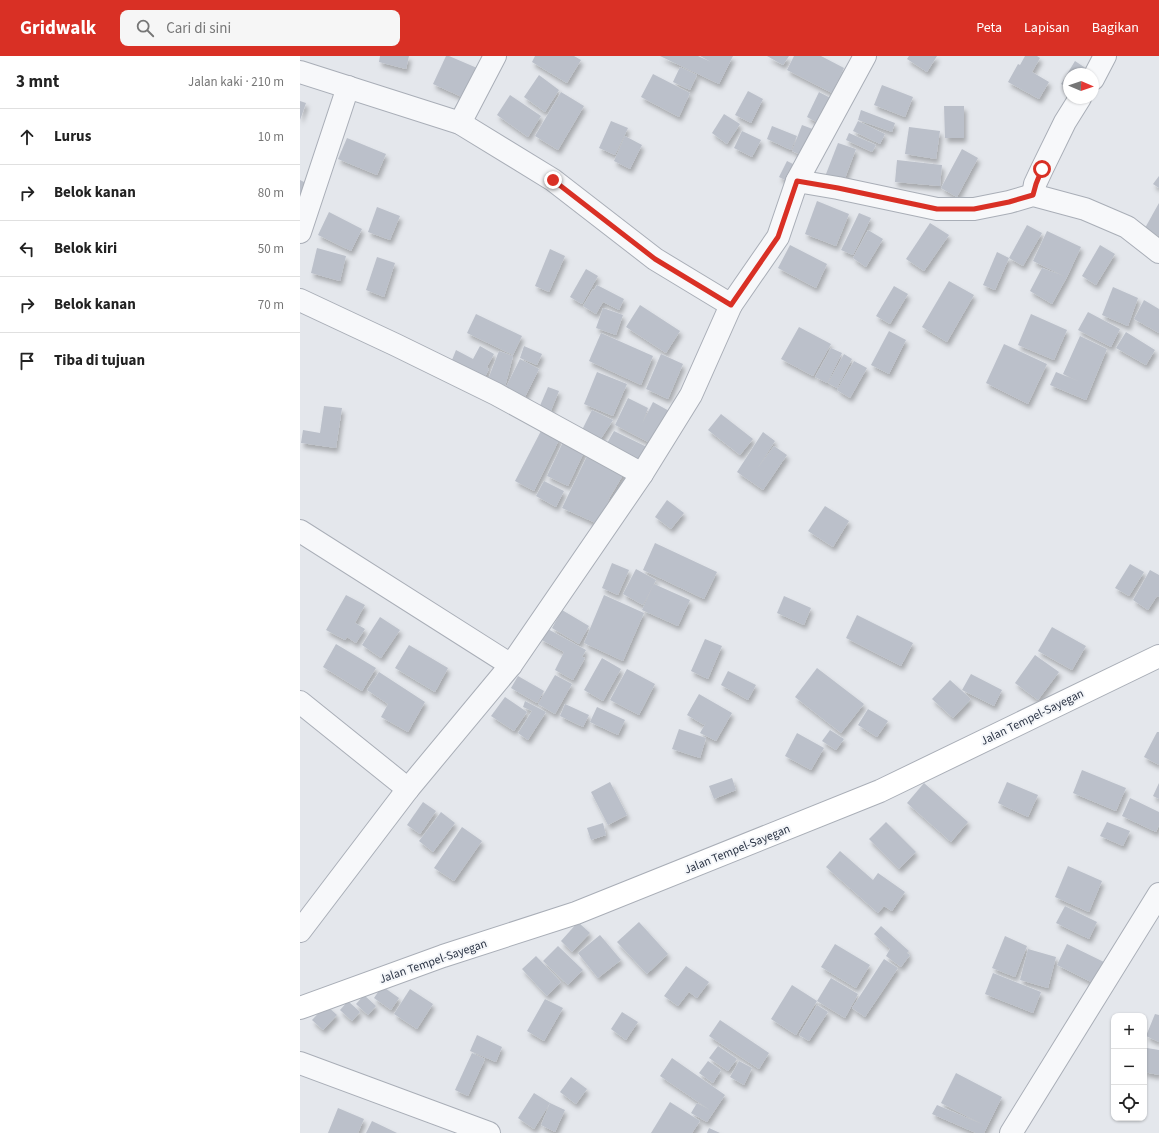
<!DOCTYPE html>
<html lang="id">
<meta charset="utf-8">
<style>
:root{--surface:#fff;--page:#f6f6f6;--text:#222;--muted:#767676;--line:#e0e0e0;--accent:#d93025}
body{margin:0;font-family:"Source Sans 3",sans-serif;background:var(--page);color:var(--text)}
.controls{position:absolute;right:12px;bottom:12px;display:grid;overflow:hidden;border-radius:8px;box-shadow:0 1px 3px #0004}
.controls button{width:36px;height:36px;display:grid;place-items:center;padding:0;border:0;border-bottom:1px solid var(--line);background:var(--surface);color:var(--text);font:20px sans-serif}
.compass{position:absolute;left:763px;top:12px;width:36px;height:36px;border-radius:50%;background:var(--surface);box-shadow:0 1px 3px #0004;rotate:92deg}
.stop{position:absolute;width:12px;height:12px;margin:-9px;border:3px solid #d93025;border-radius:50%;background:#fff}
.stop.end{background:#d93025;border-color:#fff;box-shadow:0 1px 4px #0008}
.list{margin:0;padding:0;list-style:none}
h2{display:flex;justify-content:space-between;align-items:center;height:52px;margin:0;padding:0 16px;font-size:17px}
h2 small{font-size:13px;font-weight:400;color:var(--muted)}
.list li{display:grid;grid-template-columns:26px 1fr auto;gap:12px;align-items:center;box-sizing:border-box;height:56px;padding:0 16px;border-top:1px solid var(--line)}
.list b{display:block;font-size:15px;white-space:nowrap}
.list em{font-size:13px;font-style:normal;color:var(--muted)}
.icon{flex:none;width:22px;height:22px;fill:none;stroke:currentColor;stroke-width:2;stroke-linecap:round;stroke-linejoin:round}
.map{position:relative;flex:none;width:859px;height:1077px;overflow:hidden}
header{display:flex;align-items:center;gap:24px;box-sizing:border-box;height:56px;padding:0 20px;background:var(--accent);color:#fff}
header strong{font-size:19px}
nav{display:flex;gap:22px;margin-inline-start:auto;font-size:14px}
.search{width:280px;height:36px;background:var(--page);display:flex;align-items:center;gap:10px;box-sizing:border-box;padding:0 14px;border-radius:8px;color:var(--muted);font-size:15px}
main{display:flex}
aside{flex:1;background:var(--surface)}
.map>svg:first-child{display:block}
.building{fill:#bbc0ca;filter:url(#shadow)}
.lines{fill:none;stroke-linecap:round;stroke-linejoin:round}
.minor-casing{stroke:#a9aeb7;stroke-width:24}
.tertiary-casing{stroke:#a9aeb7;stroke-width:24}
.secondary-casing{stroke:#a9aeb7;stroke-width:24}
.minor{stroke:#f7f8fa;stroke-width:22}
.tertiary{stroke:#f7f8fa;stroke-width:22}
.secondary{stroke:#fff;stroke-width:22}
.route{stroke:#d93025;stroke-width:5}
.labels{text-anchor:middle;stroke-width:4;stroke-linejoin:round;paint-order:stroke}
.street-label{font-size:12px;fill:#2b3445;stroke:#f4f6f9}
</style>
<header>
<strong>Gridwalk</strong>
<div class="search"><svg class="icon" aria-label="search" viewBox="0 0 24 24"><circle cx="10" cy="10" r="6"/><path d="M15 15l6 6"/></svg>Cari di sini</div>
<nav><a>Peta</a><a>Lapisan</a><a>Bagikan</a></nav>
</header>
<main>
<aside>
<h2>3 mnt<small>Jalan kaki · 210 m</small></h2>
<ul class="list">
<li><svg class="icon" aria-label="ahead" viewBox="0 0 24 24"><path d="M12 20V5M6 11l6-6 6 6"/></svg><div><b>Lurus</b></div><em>10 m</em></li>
<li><svg class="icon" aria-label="right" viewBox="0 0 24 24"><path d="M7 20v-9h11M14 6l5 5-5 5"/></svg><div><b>Belok kanan</b></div><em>80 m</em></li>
<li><svg class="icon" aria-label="left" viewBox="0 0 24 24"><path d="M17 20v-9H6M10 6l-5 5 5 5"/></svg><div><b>Belok kiri</b></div><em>50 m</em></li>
<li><svg class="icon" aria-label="right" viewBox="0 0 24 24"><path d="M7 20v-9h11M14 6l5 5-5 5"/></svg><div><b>Belok kanan</b></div><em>70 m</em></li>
<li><svg class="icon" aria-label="arrive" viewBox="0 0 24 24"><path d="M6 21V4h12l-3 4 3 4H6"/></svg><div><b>Tiba di tujuan</b></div></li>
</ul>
</aside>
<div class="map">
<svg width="859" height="1077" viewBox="0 0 859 1077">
<defs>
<filter id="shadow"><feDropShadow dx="2.5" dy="4.5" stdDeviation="2" flood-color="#0004"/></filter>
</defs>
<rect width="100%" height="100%" fill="#e4e7ec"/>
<g class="building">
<path d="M 80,0 L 109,0 L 106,13 L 79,6 Z"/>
<path d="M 146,0 L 149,0 L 177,12 L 164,42 L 133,28 Z"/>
<path d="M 235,0 L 274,0 L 281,4 L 267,27 L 232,6 Z"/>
<path d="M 360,0 L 398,0 L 411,6 L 400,0 L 433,0 L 419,28 Z"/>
<path d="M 467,0 L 489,0 L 483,9 Z"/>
<path d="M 494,0 L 521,0 L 544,12 L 532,37 L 487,14 Z"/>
<path d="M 609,0 L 637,0 L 627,16 L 607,3 Z"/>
<path d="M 725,0 L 737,0 L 740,2 L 732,16 L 749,26 L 739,43 L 708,26 L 718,8 L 720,9 Z"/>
<path d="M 775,5 L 787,13 L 784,18 L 769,18 L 769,32 L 761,28 Z"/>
<path d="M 380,11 L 397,19 L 390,34 L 373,26 Z"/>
<path d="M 353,18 L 390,37 L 379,61 L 341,41 Z"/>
<path d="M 239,19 L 259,34 L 245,56 L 224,41 Z"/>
<path d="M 582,29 L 613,41 L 605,61 L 574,49 Z"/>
<path d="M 448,35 L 463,43 L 451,67 L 435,59 Z"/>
<path d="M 261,36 L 284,50 L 258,94 L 235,80 Z"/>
<path d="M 519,36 L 538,46 L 526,71 L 507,61 Z"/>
<path d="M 210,39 L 241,60 L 228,81 L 197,59 Z"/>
<path d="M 0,45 L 6,47 L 0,64 Z"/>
<path d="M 644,50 L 664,50 L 664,82 L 645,82 Z"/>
<path d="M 561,54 L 595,67 L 592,76 L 558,64 Z"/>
<path d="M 424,58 L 440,68 L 427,88 L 412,77 Z"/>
<path d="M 311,65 L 328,72 L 315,99 L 299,92 Z"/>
<path d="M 558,65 L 585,78 L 580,88 L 553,75 Z"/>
<path d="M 502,69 L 518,75 L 508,102 L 492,95 Z"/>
<path d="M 472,70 L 497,80 L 491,94 L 467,83 Z"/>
<path d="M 609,71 L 640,75 L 636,103 L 605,98 Z"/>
<path d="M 442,75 L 461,84 L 452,101 L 434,92 Z"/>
<path d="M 549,77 L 576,89 L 572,96 L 546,84 Z"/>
<path d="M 325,80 L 342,89 L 330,113 L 314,105 Z"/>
<path d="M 47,82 L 86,98 L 77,119 L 38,103 Z"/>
<path d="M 538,87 L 556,93 L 544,125 L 526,118 Z"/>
<path d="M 662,93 L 678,102 L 657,141 L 641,132 Z"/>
<path d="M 597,104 L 642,109 L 640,130 L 595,126 Z"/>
<path d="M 487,105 L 499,111 L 491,127 L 479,121 Z"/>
<path d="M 859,120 L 859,132 L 853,128 Z"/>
<path d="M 0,124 L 8,128 L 0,152 Z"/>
<path d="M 517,145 L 549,158 L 536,190 L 505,178 Z"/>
<path d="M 859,147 L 859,180 L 845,172 Z"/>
<path d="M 77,151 L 100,160 L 90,184 L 68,176 Z"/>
<path d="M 29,156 L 62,173 L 51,195 L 18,179 Z"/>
<path d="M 559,157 L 571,162 L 553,199 L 541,194 Z"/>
<path d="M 630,167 L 649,179 L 624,215 L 606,203 Z"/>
<path d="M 727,169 L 742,177 L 723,210 L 709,202 Z"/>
<path d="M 568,174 L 583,183 L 566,211 L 553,202 Z"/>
<path d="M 747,175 L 781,191 L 767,221 L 752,248 L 730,235 L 742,212 L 764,220 L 733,205 Z"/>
<path d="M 490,189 L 527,208 L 516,232 L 478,212 Z"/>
<path d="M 800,189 L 815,198 L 796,229 L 782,220 Z"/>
<path d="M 17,192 L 46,200 L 40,225 L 11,217 Z"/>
<path d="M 250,193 L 265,200 L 249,236 L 235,230 Z"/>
<path d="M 697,196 L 709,202 L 695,234 L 683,229 Z"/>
<path d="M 77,201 L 95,207 L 84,241 L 66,234 Z"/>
<path d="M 286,213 L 298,220 L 282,248 L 270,241 Z"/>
<path d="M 649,225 L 674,239 L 647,286 L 622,271 Z"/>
<path d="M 297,229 L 324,243 L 319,254 L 303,246 L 296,258 L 283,250 L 293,233 L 294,234 Z"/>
<path d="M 594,230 L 608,238 L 590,268 L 576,260 Z"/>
<path d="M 813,231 L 838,242 L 828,270 L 802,259 Z"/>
<path d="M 844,244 L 859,253 L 859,277 L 834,263 Z"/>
<path d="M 340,249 L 380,275 L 366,297 L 326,271 Z"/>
<path d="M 303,252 L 323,259 L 316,279 L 296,272 Z"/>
<path d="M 788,256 L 820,273 L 811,291 L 778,274 Z"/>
<path d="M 176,258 L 222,280 L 213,299 L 167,277 Z"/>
<path d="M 731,258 L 767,274 L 754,304 L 718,289 Z"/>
<path d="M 499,271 L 531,288 L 513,320 L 481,303 Z"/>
<path d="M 589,275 L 606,284 L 589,318 L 571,309 Z"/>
<path d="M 826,276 L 855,294 L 846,309 L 816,292 Z"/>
<path d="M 301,277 L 353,300 L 341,329 L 289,305 Z"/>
<path d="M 780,280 L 807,293 L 786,344 L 750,329 L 756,316 L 780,326 L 763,318 Z"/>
<path d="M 704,288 L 747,308 L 728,348 L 686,327 Z"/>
<path d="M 180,290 L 194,298 L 187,311 L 189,313 L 185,321 L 152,304 L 156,294 L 173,303 Z"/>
<path d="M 224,290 L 242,298 L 237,309 L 220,302 Z"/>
<path d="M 531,292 L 542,297 L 527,327 L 515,321 Z"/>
<path d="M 199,295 L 213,300 L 204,335 L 187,326 Z"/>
<path d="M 361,298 L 383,308 L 368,343 L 346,333 Z"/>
<path d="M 544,298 L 552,303 L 537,332 L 528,327 Z"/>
<path d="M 220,303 L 239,313 L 223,345 L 204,335 Z"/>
<path d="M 554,305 L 567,312 L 550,342 L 537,334 Z"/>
<path d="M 297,316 L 327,328 L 313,360 L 284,348 Z"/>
<path d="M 248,331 L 259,335 L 250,357 L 239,352 Z"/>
<path d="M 328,342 L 348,352 L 342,368 L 353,346 L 371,356 L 354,389 L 315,369 Z"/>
<path d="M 24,350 L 42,352 L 36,392 L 1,387 L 3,374 L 20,377 Z"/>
<path d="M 292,354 L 313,364 L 300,384 L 282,374 Z"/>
<path d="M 421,358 L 453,383 L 440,399 L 408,374 Z"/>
<path d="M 242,373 L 260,382 L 234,435 L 215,425 Z"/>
<path d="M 314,375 L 351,393 L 341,405 L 306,389 Z"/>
<path d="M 463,376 L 475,385 L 457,413 L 474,390 L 487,399 L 463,434 L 437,416 Z"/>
<path d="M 265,382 L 286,392 L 268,430 L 247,420 Z"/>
<path d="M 290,394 L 326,414 L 310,441 L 298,468 L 262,452 Z"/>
<path d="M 244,425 L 264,435 L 256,451 L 236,440 Z"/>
<path d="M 367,444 L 384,457 L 371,473 L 355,461 Z"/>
<path d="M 525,450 L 549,465 L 533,491 L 508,475 Z"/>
<path d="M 355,487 L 417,516 L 404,543 L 343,514 Z"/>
<path d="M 312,507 L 329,514 L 318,539 L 302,532 Z"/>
<path d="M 830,508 L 844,516 L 829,540 L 815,532 Z"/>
<path d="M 336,513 L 356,524 L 343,549 L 323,538 Z"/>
<path d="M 850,514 L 859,519 L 859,541 L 857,540 L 848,554 L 833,544 Z"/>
<path d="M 354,528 L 390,544 L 378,570 L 342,554 Z"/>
<path d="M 46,539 L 65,549 L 55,567 L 65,573 L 56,587 L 47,581 L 45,584 L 26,574 Z"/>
<path d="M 304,539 L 344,557 L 323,605 L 284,587 Z"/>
<path d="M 484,540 L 511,552 L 504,569 L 477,557 Z"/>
<path d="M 262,554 L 289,570 L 279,588 L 252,572 Z"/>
<path d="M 557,559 L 613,587 L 601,610 L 546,582 Z"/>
<path d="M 80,561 L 100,574 L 81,602 L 62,589 Z"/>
<path d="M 752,571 L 786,590 L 772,614 L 738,595 Z"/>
<path d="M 246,572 L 286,594 L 282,601 L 285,602 L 273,624 L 255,614 L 264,596 L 240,583 Z"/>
<path d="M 405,583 L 422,590 L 408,623 L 391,615 Z"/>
<path d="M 36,588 L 76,612 L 62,635 L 23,611 Z"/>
<path d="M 109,589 L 148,612 L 135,636 L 95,612 Z"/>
<path d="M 735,599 L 759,616 L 738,644 L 715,627 Z"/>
<path d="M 302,602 L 321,613 L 303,645 L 284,634 Z"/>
<path d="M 517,612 L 564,648 L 541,677 L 495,641 Z"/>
<path d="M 327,613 L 355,628 L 339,659 L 310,644 Z"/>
<path d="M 428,615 L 456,629 L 448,644 L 421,629 Z"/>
<path d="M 79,616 L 125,646 L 108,676 L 81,661 L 88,648 L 67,634 Z"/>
<path d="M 671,618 L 702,634 L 694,650 L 662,634 Z"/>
<path d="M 255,619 L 272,628 L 255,658 L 238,648 Z"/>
<path d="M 218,620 L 244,635 L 237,647 L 211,632 Z"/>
<path d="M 650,624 L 671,643 L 653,662 L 632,643 Z"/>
<path d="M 399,638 L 432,657 L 416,685 L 400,677 L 408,663 L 404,669 L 387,659 Z"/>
<path d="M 205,641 L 227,656 L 214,675 L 191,660 Z"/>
<path d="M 225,645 L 246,656 L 228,684 L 218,677 L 232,655 L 223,651 Z"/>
<path d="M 265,648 L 289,659 L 283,671 L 260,660 Z"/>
<path d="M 297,651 L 325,664 L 318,679 L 290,666 Z"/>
<path d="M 568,653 L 588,665 L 577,681 L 558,669 Z"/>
<path d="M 379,673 L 406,682 L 400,702 L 372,693 Z"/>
<path d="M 530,674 L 544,683 L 536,694 L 522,685 Z"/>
<path d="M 857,676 L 859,676 L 859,709 L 844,701 Z"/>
<path d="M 497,677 L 524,692 L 511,714 L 485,700 Z"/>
<path d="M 782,714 L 826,732 L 816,755 L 773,737 Z"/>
<path d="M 432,722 L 436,734 L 414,743 L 409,730 Z"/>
<path d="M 310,726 L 327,759 L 308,769 L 291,736 Z"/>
<path d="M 707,726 L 738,739 L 728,761 L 698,747 Z"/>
<path d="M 624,727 L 668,766 L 651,786 L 607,747 Z"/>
<path d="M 859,727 L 859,743 L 853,740 Z"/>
<path d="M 830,742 L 859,756 L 859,769 L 856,776 L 822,760 Z"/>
<path d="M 123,746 L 136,755 L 120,778 L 107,769 Z"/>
<path d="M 141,756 L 155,767 L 133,796 L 119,785 Z"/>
<path d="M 586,766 L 616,796 L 599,813 L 569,783 Z"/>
<path d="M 807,766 L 830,775 L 823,790 L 800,780 Z"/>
<path d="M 303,767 L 306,779 L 291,784 L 287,772 Z"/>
<path d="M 162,771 L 182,785 L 154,825 L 134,812 Z"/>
<path d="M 540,795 L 573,824 L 578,817 L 605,836 L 592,855 L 584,850 L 578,857 L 526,811 Z"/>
<path d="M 768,810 L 802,825 L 789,856 L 755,841 Z"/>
<path d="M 765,850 L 797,866 L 789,883 L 756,867 Z"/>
<path d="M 278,866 L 290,877 L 272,896 L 261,885 Z"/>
<path d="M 339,866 L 368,898 L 347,918 L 317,886 Z"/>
<path d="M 581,870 L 609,895 L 607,897 L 610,899 L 601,911 L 586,900 L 590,893 L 574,878 Z"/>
<path d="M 300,879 L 321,904 L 298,922 L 278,897 Z"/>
<path d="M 705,880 L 727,890 L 715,921 L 692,912 Z"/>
<path d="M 535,888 L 570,909 L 556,932 L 521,911 Z"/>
<path d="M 767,888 L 806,907 L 795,928 L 757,909 Z"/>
<path d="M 258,890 L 283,914 L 268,929 L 243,905 Z"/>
<path d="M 728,893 L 756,901 L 748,932 L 720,924 Z"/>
<path d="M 236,900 L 261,926 L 247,940 L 222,913 Z"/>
<path d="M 584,903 L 598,912 L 565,961 L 552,952 Z"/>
<path d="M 386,910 L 409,926 L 397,942 L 389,936 L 378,950 L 364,940 Z"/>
<path d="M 693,917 L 741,936 L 733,957 L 685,938 Z"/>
<path d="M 531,922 L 558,938 L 545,962 L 517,945 Z"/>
<path d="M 492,929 L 517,945 L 496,979 L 471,963 Z"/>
<path d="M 82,930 L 99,942 L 91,954 L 74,942 Z"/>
<path d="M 110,933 L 133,948 L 117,973 L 94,958 Z"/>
<path d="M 64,939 L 76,950 L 68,959 L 56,948 Z"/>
<path d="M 245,943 L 263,952 L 244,985 L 227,975 Z"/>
<path d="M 48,945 L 60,956 L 52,965 L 40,954 Z"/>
<path d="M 26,949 L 37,959 L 23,974 L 12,964 Z"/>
<path d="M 517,949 L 528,956 L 509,985 L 499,979 Z"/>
<path d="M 322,956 L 338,966 L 326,984 L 311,973 Z"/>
<path d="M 855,958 L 859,959 L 859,986 L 846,980 Z"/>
<path d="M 420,964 L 469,997 L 459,1013 L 409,980 Z"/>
<path d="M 177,979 L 202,991 L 196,1006 L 170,995 Z"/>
<path d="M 418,990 L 437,1003 L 428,1015 L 409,1002 Z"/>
<path d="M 847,992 L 859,994 L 859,1019 L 844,1016 L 844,1006 Z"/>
<path d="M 172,997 L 185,1003 L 168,1040 L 155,1034 Z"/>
<path d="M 372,1002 L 425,1039 L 407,1066 L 391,1057 L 397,1047 L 410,1054 L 360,1020 Z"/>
<path d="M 408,1005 L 421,1014 L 413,1027 L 399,1017 Z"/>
<path d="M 439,1005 L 452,1012 L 444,1029 L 430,1021 Z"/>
<path d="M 656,1017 L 702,1041 L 684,1077 L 676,1077 L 632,1058 L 637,1049 L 684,1069 L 641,1047 Z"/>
<path d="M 271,1021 L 287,1033 L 276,1048 L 260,1036 Z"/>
<path d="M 234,1037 L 250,1047 L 265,1054 L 255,1076 L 241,1069 L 250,1047 L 234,1073 L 218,1062 Z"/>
<path d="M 370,1046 L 400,1065 L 392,1077 L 351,1077 Z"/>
<path d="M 38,1052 L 64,1063 L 58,1077 L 28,1077 Z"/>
<path d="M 72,1065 L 97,1077 L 66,1077 Z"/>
<path d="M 409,1072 L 420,1077 L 407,1077 Z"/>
</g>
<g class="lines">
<defs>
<g id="minor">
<path d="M 0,16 L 160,67 L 253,124 L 355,203 L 431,249 L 478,181 L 497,125 L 538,132 L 637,153 L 674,153 L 709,146 L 733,139 L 785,153 L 827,171 L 859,196"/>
<path d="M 793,23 L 805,0"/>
<path d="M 160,67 L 195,0"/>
<path d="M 497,125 L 565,0"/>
<path d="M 733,139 L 735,128 L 742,113 L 765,66 L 780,42"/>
<path d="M 0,176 L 48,31"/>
<path d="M 0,244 L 96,289 L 196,338 L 342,418"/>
<path d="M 0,475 L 211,609"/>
<path d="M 0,646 L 108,733"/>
<path d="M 0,875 L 108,733 L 211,609 L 342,418 L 391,339 L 431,249"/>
<path d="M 711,1077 L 859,838"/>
</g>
<path id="tertiary" d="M 0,1007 L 189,1077"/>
<path id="secondary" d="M 0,952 L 143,900 L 276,857 L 580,735 L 859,600"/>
</defs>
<use href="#minor" class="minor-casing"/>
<use href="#tertiary" class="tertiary-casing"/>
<use href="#secondary" class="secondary-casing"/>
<use href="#minor" class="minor"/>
<use href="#tertiary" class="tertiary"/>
<use href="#secondary" class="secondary"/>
</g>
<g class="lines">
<path class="route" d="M 253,124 L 355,203 L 431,249 L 478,181 L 497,125 L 538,132 L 637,153 L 674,153 L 709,146 L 733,139 L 736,128 L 742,113"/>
</g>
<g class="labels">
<g class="street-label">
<text transform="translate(732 661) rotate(-26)" y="4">Jalan Tempel-Sayegan</text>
<text transform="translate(437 793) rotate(-22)" y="4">Jalan Tempel-Sayegan</text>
<text transform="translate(133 905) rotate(-19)" y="4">Jalan Tempel-Sayegan</text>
</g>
</g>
</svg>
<div class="controls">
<button>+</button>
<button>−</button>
<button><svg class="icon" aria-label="locate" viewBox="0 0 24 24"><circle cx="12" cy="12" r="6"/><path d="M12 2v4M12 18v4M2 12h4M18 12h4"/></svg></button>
</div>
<svg class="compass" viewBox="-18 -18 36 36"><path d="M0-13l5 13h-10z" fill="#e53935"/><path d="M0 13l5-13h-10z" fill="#767676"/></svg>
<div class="stop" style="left:742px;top:113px"></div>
<div class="stop end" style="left:253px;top:124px"></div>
</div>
</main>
